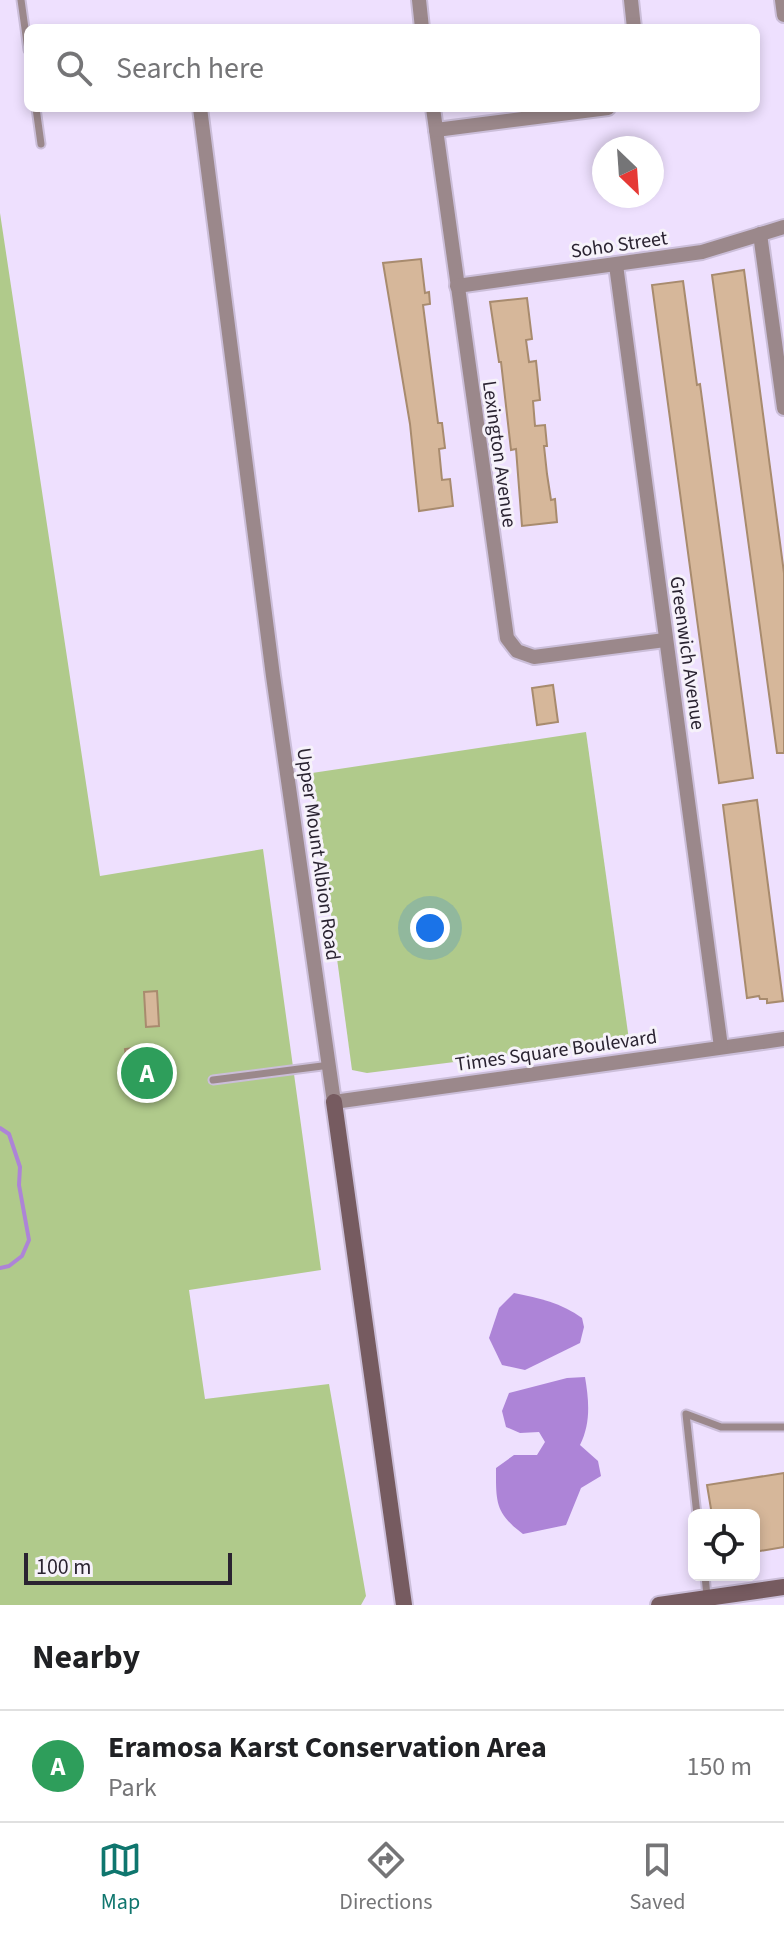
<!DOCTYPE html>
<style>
:root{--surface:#fff;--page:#f6f6f6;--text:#202124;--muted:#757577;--line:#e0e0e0;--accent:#0f766e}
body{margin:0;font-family:"Source Sans 3",sans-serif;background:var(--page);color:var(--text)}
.controls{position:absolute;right:24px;bottom:24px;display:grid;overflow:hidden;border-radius:12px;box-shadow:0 4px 12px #0003}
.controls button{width:72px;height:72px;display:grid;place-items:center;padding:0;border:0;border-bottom:2px solid var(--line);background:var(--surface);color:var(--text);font:40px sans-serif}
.compass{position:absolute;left:592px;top:136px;width:72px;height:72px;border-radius:50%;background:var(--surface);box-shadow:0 4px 12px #0003;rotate:155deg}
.scale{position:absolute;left:24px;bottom:20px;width:208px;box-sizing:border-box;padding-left:8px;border:4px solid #2a2331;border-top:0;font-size:22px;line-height:28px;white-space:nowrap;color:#2a2331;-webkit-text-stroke:6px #f6f2fa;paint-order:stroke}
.you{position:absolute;left:430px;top:928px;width:28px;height:28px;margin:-20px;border:6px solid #fff;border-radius:50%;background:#1a73e8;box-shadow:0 0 0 12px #1a73e833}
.badge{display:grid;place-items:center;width:52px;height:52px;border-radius:50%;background:var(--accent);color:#fff;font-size:26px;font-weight:700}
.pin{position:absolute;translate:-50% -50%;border:4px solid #fff;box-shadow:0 2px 8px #0006}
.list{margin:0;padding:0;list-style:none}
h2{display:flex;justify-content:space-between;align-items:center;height:104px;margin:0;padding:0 32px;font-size:34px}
h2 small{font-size:26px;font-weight:400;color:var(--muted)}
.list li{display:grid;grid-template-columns:52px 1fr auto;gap:24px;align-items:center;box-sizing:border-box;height:112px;padding:0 32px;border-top:2px solid var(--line)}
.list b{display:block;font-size:30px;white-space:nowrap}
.list p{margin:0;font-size:26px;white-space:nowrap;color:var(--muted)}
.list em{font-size:26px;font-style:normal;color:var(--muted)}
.icon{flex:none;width:44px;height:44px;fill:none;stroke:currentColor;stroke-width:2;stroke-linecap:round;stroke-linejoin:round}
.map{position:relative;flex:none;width:784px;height:1605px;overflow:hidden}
.search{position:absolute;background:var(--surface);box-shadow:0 4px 12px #0003;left:24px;right:24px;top:24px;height:88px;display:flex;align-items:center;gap:20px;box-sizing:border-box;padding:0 28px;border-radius:12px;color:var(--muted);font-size:30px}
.sheet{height:216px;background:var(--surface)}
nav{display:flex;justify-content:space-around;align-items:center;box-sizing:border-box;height:112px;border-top:2px solid var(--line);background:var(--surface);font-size:22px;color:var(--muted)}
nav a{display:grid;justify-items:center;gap:4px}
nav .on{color:var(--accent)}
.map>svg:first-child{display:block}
.green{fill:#b0ca8b}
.water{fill:#ad84d7}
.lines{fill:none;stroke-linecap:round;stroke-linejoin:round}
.stream{stroke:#ad84d7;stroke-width:4}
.building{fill:#d6b79a;stroke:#a88b6e;stroke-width:2}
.lane-casing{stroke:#cbbed9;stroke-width:11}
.street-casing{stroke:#cbbed9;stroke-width:18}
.secondary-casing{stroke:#cbbed9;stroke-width:20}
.lane{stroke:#9b888b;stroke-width:7}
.street{stroke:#9b888b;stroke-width:14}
.secondary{stroke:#765b60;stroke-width:16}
.labels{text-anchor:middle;stroke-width:6;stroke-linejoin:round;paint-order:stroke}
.street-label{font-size:20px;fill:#2a2331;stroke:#f6f2fa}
</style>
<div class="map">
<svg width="784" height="1605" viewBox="0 0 784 1605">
<rect width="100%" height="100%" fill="#eee0fe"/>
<g class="green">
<path d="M 0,213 L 100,876 L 263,849 L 321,1270 L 189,1290 L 205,1399 L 329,1384 L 366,1596 L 361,1605 L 0,1605 Z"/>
<path d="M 586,732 L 629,1040 L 367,1073 L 352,1070 L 312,773 Z"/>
</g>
<g class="water">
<path d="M 514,1293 C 540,1298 561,1303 582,1318 L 584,1327 L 580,1343 L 525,1370 L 502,1365 L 489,1338 L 499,1308 Z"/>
<path d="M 585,1377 C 589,1401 591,1423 580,1445 L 598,1461 L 601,1476 L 581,1488 L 566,1525 L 523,1534 C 495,1513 496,1502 496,1468 L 514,1455 L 537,1455 L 545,1442 L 539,1432 L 520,1433 L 506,1427 L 502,1411 L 509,1393 L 567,1378 Z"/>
</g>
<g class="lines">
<path class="stream" d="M 0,1128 L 9,1134 L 20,1167 L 19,1185 L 29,1240 L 22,1256 L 9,1266 L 0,1268"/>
</g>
<g class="building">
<path d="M 421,259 L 425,293 L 429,292 L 430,304 L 423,305 L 438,423 L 442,423 L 445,448 L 439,449 L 442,480 L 450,479 L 453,506 L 419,511 L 410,424 L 383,263 Z"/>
<path d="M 744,270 L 784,573 L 784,753 L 777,753 L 712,275 Z"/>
<path d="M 683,281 L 697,385 L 700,384 L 753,778 L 719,783 L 652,285 Z"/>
<path d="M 527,298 L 532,339 L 526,340 L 529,362 L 536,361 L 540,400 L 533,401 L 535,426 L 545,425 L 547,446 L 544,446 L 547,474 L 551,500 L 555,499 L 557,522 L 522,526 L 516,449 L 511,450 L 501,362 L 499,362 L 490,302 Z"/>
<path d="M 553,685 L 558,722 L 537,725 L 532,688 Z"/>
<path d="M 757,800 L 783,1001 L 767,1003 L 767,999 L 760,999 L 759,996 L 747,998 L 723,805 Z"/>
<path d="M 157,991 L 159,1026 L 146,1027 L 144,992 Z"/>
<path d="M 155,1045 L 157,1061 L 127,1065 L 125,1049 Z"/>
<path d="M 784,1473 L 784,1547 L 754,1552 L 754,1515 L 712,1515 L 707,1485 Z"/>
</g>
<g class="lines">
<defs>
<g id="lane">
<path d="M 21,0 L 28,50"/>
<path d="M 36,108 L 41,144"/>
<path d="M 213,1080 L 330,1065"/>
<path d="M 697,1515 L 686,1414 L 721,1427 L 784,1427"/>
<path d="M 705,1575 L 707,1597"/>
</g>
<g id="street">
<path d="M 419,0 L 422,28"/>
<path d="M 631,0 L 634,28"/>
<path d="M 782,0 L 784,15"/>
<path d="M 200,108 L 273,676 L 334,1102 L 784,1039"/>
<path d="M 433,108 L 507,638 L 517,651 L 534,657 L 665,640"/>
<path d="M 436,130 L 608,108"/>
<path d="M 760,234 L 784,408"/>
<path d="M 616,265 L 721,1047"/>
<path d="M 457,286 L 702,252 L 784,227"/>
</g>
<g id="secondary">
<path d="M 334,1102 L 404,1605"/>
<path d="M 659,1605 L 784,1587"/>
</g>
</defs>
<use href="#lane" class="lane-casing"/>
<use href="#street" class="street-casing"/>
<use href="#secondary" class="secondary-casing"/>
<use href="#lane" class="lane"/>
<use href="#street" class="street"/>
<use href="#secondary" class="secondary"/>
</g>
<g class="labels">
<g class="street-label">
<text transform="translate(619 244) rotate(-8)" y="7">Soho Street</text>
<text transform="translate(500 454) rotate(82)" y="7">Lexington Avenue</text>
<text transform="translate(688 653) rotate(82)" y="7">Greenwich Avenue</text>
<text transform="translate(319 854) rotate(82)" y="7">Upper Mount Albion Road</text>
<text transform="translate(556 1050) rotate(-8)" y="7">Times Square Boulevard</text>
</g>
</g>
</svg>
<div class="controls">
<button><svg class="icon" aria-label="locate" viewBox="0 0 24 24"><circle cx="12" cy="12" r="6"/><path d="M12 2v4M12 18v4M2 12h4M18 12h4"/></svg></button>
</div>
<svg class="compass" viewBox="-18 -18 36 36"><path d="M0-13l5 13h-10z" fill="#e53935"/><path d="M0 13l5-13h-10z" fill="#757577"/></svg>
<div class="scale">100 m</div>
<div class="you"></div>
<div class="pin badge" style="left:147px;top:1073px;background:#2e9e5b">A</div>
<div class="search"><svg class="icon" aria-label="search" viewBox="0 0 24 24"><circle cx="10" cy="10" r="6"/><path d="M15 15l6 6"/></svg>Search here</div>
</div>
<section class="sheet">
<h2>Nearby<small></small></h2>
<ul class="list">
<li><span class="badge" style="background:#2e9e5b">A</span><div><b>Eramosa Karst Conservation Area</b><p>Park</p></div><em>150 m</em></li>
</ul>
</section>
<nav>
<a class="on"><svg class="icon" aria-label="map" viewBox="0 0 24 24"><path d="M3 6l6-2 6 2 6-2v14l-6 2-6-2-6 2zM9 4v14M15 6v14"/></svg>Map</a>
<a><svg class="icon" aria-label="directions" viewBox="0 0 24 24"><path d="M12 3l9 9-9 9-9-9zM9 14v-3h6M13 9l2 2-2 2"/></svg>Directions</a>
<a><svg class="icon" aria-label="saved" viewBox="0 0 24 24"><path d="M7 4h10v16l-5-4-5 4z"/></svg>Saved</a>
</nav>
